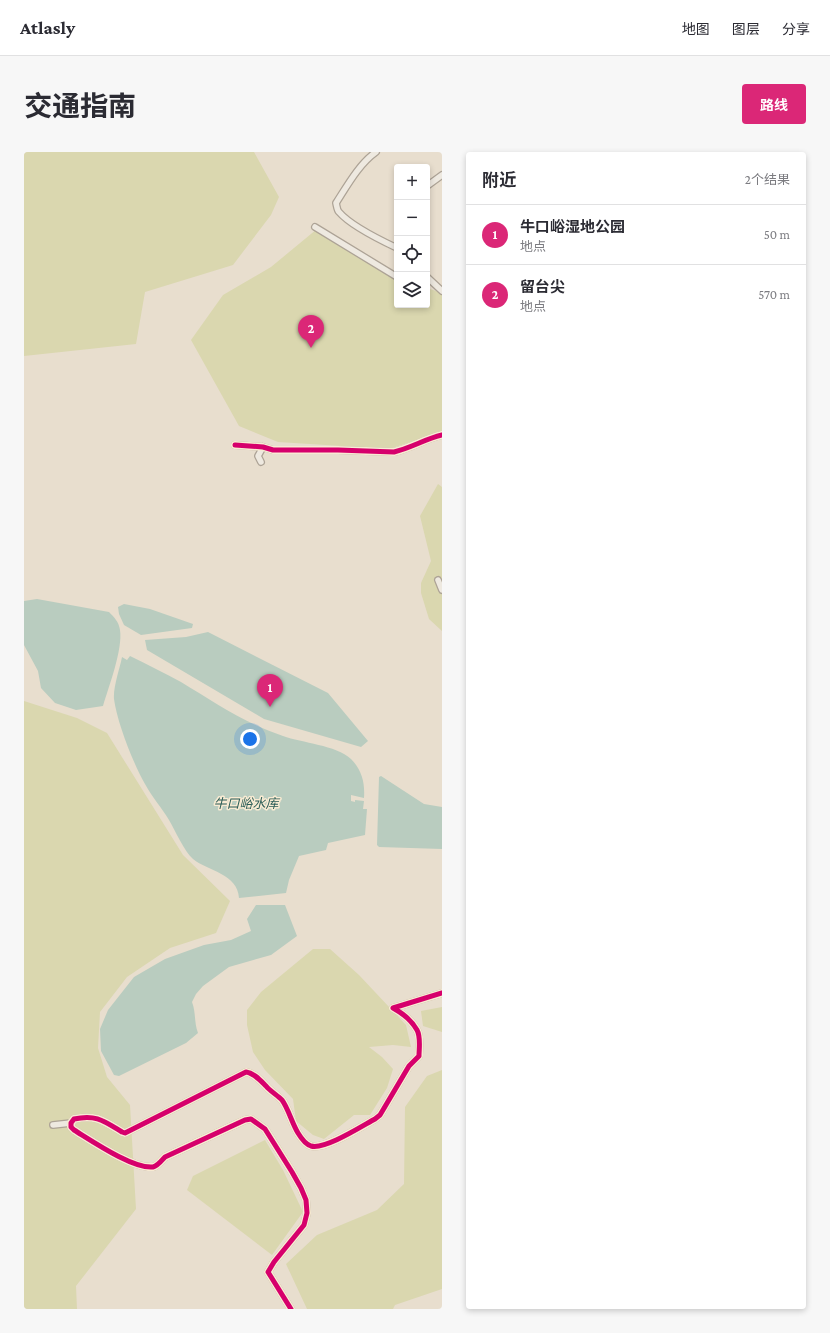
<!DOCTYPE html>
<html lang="zh">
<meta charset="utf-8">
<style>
:root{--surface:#fff;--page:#f7f7f7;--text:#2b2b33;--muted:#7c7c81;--line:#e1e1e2;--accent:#db2777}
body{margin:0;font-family:"Crimson Pro","Noto Sans SC",serif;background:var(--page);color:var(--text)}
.controls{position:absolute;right:12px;top:12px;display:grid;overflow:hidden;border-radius:4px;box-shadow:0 2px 6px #0003}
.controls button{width:36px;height:36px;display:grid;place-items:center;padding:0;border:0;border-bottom:1px solid var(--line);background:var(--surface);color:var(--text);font:20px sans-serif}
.you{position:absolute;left:226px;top:587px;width:14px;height:14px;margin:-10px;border:3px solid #fff;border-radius:50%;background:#1a73e8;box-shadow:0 0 0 6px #1a73e833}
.badge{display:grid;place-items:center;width:26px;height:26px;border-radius:50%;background:var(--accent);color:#fff;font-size:13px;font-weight:700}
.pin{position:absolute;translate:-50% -33px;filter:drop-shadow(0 1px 2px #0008)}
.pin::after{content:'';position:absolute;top:21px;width:14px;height:12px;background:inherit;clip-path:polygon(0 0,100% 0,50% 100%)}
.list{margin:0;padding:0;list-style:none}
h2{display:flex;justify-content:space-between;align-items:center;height:52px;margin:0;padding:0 16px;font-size:17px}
h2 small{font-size:13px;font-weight:400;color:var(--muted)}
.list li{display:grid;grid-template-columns:26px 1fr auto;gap:12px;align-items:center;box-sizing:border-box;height:60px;padding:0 16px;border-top:1px solid var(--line)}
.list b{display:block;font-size:15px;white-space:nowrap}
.list p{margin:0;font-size:13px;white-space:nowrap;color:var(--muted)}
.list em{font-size:13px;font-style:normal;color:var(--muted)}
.icon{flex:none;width:22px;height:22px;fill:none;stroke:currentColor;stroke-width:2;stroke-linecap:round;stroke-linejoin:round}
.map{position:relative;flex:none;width:418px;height:1157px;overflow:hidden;border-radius:4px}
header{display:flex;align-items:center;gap:24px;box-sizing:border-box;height:56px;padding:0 20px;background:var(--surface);border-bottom:1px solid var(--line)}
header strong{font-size:19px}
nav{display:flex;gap:22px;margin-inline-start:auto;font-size:14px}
.intro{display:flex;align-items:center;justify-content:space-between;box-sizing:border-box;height:96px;padding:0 24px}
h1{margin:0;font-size:28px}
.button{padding:10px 18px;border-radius:4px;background:var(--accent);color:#fff;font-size:14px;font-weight:700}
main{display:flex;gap:24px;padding:0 24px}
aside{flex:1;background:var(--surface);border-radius:4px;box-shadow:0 2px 6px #0003}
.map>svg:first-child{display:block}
.green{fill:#dad7af}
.water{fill:#b9ccbf}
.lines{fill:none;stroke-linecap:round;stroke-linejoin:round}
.minor-casing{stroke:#ada396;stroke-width:8}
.minor{stroke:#eee9e0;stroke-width:5.5}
.cycleway-casing{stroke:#f8ebd3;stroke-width:8}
.cycleway{stroke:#d6006c;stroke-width:5}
.labels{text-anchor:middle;stroke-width:3;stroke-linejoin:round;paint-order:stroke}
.water-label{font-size:13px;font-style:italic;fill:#2b5d57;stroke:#f8ebd3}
</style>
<header>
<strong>Atlasly</strong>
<nav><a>地图</a><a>图层</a><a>分享</a></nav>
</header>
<div class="intro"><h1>交通指南</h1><a class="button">路线</a></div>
<main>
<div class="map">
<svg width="418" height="1157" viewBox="0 0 418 1157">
<rect width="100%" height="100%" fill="#e8dece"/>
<g class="green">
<path d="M 0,0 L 230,0 L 255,45 L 247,63 L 209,113 L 121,140 L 112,192 L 0,204 Z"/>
<path d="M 293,77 L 373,125 L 373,153 L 403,153 L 403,136 L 418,141 L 418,280 L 365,297 L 254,290 L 215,274 L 167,188 L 199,143 L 247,115 Z"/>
<path d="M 414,332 L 418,335 L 418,479 L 405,467 L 397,441 L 397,431 L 407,409 L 396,364 Z"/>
<path d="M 0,549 L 53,566 L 83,581 L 159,703 L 206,749 L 192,781 L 146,796 L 103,825 L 76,860 L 74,896 L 83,925 L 106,953 L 112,1057 L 52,1134 L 53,1157 L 0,1157 Z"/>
<path d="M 289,797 L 306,797 L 335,823 L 382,873 L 387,895 L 369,893 L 345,895 L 358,905 L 369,917 L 363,936 L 346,963 L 330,963 L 300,987 L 289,983 L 272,969 L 269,947 L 241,918 L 229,900 L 223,873 L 223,858 L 237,840 Z"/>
<path d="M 418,855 L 418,880 L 399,874 L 397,859 Z"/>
<path d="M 418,918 L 418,1137 L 371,1153 L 369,1157 L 283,1157 L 262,1112 L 293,1083 L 353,1058 L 380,1032 L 381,955 L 403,924 Z"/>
<path d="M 241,988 L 259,1018 L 279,1060 L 248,1103 L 163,1038 L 169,1024 Z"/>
</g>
<g class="water">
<path d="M 13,447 L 85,460 C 90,465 95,470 96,478 C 99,497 85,534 79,554 L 52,558 L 31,551 L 17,536 L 14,519 L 0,493 L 0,449 Z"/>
<path d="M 100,452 L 126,457 L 169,472 L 168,476 L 117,483 L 100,473 L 95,462 L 94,455 Z"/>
<path d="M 184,480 L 304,541 L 344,589 L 337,595 L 240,567 L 123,498 L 121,488 L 162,485 Z"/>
<path d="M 106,504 C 123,512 140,521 157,530 C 190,550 222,572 259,584 C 278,591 312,593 327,607 C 338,618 341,631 340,646 L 327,643 L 327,649 L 331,650 L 331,648 L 340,649 L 339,657 L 343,657 L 341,683 L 304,691 L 302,698 L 275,704 L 265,728 L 262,741 L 215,746 C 214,722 184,719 169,707 C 160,699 151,678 145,668 C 138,656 128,645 121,632 C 109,611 93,570 90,547 C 89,535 96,516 98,505 L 103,508 Z"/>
<path d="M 357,624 L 400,652 L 418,655 L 418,697 L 355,695 L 353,693 L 355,625 Z"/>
<path d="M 232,753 L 261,753 L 273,784 L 247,803 L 205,815 L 179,834 L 172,842 L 168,850 C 172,860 170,871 174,881 L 162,891 L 95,924 L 90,923 L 77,899 L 76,877 L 84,858 L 110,825 L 141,807 L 180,793 L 207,788 L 227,779 L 223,767 Z"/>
</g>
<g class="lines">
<defs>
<g id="minor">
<path d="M 352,0 C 335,12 323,34 312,51 C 313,55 313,58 315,60 C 327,74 356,88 373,96"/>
<path d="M 403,34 L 418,23"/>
<path d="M 291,75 L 373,125"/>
<path d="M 403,125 L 418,139"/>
<path d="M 211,293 L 239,295 L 249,298 L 314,298 L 370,300 C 387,296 401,287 418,283"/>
<path d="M 237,310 L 234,304 L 239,295"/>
<path d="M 414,428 L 418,438"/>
<path d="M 29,973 L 47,971"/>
<path d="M 267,1157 L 244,1120 L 250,1110 L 280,1073 L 283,1061 L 282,1048 L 277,1036 L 268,1020 L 241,977 L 227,967 L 221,968 L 141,1005 C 138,1008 134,1014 129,1015 C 109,1017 68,989 50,978 L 47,975 L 47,971 L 50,967 C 72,962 80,969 98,980 L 101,981 L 222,920 C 230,921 236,928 242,934 C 246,939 253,943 258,948 C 264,956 268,971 274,981 C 277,986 281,992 287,994 C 301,998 338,974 351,967 L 356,963 L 385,914 L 395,904 C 395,896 397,885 393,878 C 388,869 378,861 369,856 L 418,841"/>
</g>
</defs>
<use href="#minor" class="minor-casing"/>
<use href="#minor" class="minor"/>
<defs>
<g id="cycleway">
<path d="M 211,293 L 239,295 L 249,298 L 314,298 L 370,300 C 387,296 401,287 418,283"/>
<path d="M 267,1157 L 244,1120 L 250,1110 L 280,1073 L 283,1061 L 282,1048 L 277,1036 L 268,1020 L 241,977 L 227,967 L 221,968 L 141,1005 C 138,1008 134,1014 129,1015 C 109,1017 68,989 50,978 L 47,975 L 47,971 L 50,967 C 72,962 80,969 98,980 L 101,981 L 222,920 C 230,921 236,928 242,934 C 246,939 253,943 258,948 C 264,956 268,971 274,981 C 277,986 281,992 287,994 C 301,998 338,974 351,967 L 356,963 L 385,914 L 395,904 C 395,896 397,885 393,878 C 388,869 378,861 369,856 L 418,841"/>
</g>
</defs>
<use href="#cycleway" class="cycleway-casing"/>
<use href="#cycleway" class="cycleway"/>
</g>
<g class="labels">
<g class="water-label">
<text x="222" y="656">牛口峪水库</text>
</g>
</g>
</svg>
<div class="controls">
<button>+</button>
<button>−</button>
<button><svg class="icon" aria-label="locate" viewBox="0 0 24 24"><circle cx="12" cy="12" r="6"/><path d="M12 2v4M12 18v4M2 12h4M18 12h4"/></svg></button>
<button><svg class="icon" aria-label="layers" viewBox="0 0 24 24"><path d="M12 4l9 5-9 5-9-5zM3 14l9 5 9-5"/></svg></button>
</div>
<div class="you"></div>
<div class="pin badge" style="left:246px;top:555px">1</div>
<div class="pin badge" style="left:287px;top:196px">2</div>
</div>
<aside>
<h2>附近<small>2个结果</small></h2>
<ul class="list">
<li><span class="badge">1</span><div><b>牛口峪湿地公园</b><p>地点</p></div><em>50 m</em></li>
<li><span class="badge">2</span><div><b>留台尖</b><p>地点</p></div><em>570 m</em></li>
</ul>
</aside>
</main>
